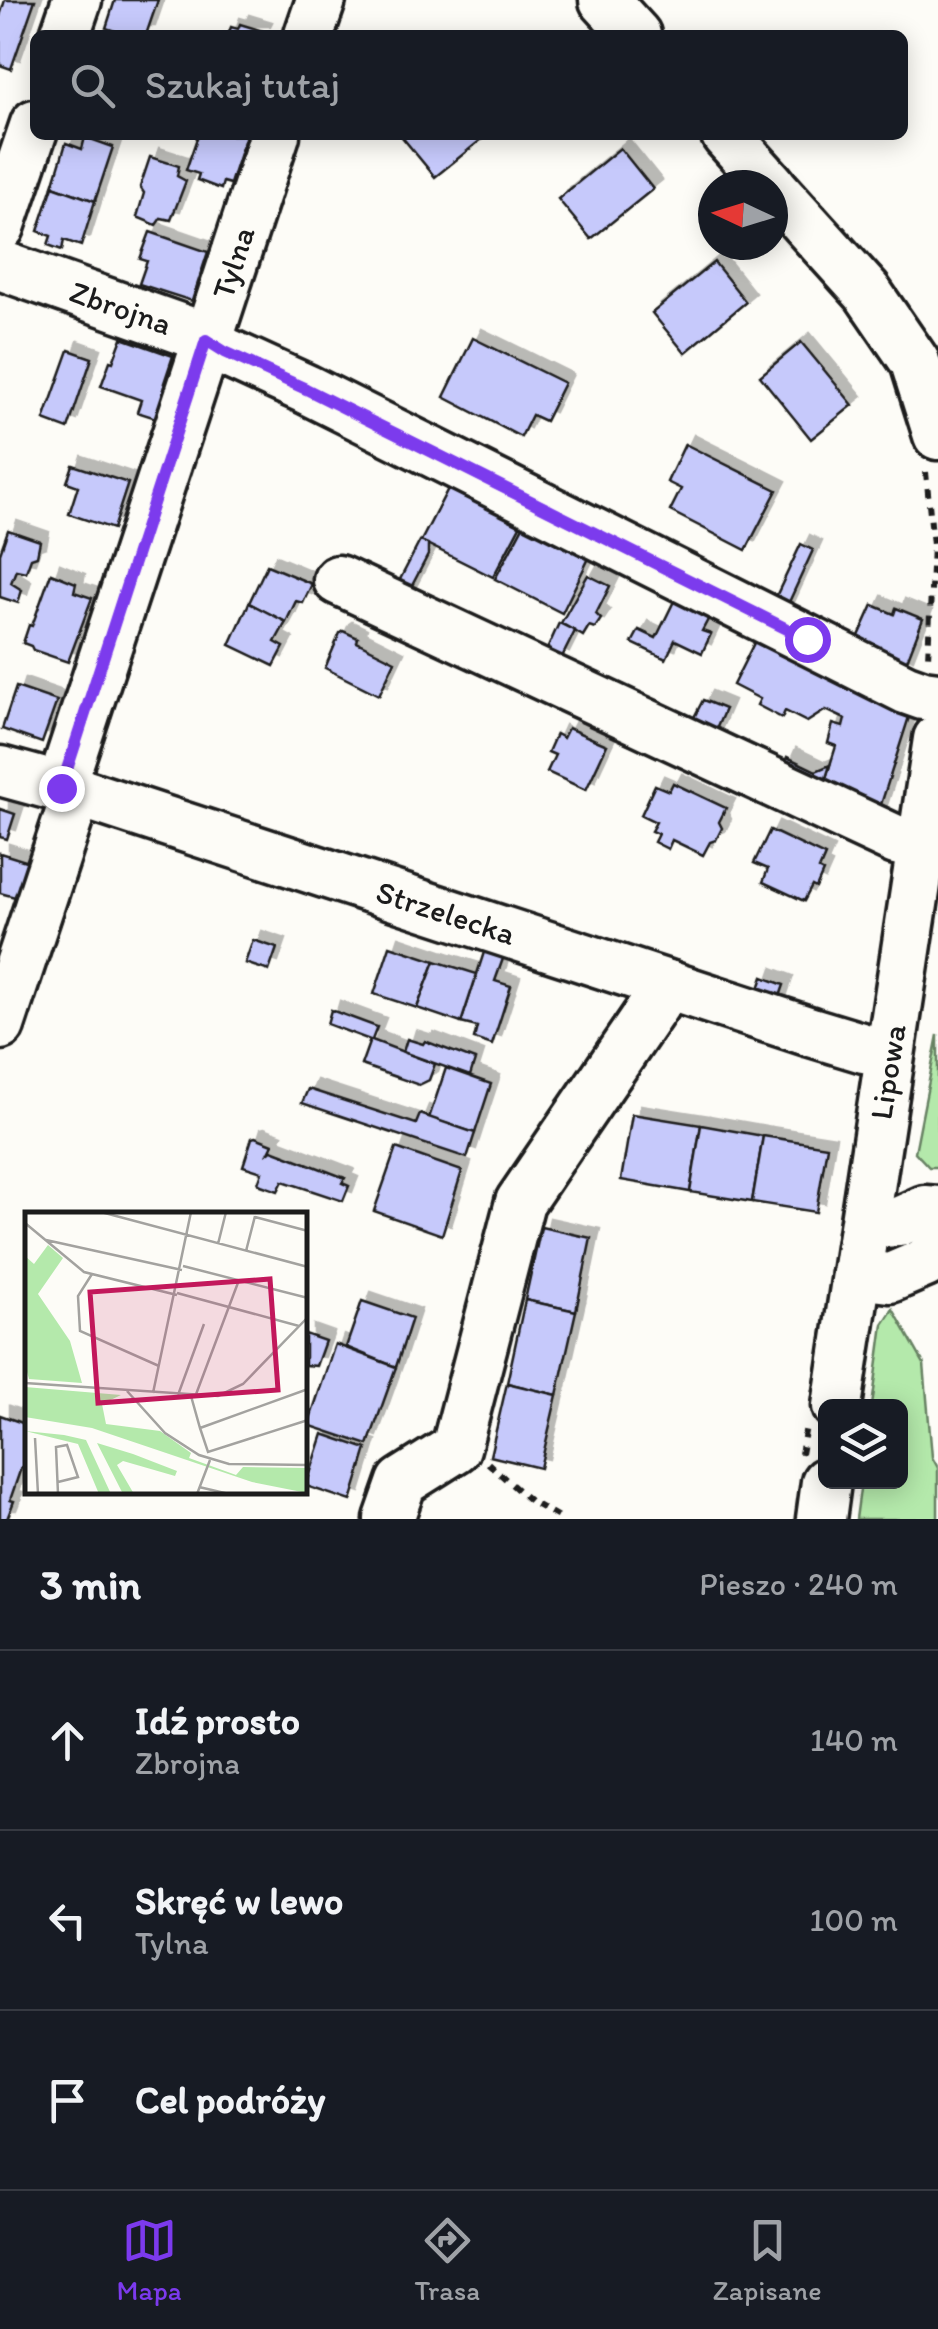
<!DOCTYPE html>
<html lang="pl">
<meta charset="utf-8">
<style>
:root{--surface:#171b24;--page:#242831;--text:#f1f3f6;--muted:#9ea1a6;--line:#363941;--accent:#7c3aed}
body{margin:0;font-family:Itim,sans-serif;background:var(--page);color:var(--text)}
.controls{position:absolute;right:30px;bottom:30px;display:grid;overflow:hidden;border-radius:15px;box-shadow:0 5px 25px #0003}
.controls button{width:90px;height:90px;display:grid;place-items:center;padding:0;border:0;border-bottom:2px solid var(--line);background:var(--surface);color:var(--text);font:50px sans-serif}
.compass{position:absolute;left:698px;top:170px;width:90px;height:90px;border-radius:50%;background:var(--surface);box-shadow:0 5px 25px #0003;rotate:274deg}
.stop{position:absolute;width:30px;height:30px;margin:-22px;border:8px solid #7c3aed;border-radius:50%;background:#fff}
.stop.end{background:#7c3aed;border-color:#fff;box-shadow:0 2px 10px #0008}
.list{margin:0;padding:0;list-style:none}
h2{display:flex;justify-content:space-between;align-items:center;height:130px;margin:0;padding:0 40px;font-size:42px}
h2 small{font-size:32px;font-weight:400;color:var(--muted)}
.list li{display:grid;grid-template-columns:65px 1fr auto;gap:30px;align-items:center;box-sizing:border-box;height:180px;padding:0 40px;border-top:2px solid var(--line)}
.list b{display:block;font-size:38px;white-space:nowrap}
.list p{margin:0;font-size:32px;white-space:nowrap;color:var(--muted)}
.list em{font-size:32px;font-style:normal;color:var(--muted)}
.icon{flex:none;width:55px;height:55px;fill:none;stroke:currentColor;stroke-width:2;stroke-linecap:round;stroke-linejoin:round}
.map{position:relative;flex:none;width:938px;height:1519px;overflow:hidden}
.search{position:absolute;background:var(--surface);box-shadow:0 5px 25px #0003;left:30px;right:30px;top:30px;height:110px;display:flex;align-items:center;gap:25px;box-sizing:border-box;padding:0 35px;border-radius:15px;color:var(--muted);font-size:38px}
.sheet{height:670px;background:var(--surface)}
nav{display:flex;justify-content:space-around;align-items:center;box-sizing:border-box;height:140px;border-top:2px solid var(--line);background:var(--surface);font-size:28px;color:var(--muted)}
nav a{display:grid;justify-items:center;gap:5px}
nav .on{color:var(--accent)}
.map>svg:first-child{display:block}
.green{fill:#b4e9ab;stroke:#688264;stroke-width:2.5}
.building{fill:#c6c9fb;stroke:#1c1c1c;stroke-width:2.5;filter:url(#shadow)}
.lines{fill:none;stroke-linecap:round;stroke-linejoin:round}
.minor-casing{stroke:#1c1c1c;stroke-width:55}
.path{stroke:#1c1c1c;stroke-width:6;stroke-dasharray:8 8;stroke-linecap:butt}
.minor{stroke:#fdfcf7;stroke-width:48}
.route{stroke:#7c3aed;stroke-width:12}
.labels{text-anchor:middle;stroke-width:10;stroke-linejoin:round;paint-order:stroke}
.street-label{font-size:32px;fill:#1c1c1c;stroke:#fdfcf7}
.inset-road{fill:none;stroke:#a3a29f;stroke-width:2.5}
.view{fill:#c2185b;fill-opacity:0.15;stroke:#c2185b;stroke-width:5}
.inset-edge{fill:none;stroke:#1c1c1c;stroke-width:5}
</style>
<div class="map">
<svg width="938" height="1519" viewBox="0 0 938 1519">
<defs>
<filter id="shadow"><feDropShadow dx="9" dy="-9" stdDeviation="0" flood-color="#0004"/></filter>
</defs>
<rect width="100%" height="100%" fill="#fdfcf7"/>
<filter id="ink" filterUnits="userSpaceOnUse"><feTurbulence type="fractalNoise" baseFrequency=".01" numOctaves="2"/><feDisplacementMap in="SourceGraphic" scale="20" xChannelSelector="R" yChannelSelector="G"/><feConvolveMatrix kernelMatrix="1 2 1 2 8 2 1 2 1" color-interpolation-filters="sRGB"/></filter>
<g filter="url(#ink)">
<g class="green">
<path d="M 938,1035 L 938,1167 L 929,1167 L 915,1152 Z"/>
<path d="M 893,1309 L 924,1364 L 932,1457 L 938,1468 L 938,1519 L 856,1519 L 861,1482 L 900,1482 L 900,1406 L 872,1406 L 883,1324 Z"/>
</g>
<g class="building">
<path d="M 5,0 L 35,0 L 11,69 L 0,65 L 0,16 Z"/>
<path d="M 115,0 L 158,0 L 146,35 L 127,35 L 106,28 Z"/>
<path d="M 240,24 L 263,31 L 261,35 L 228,35 L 231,27 L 238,29 Z"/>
<path d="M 198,135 L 246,135 L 230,184 L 223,182 L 221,189 L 197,180 L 199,174 L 186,170 Z"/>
<path d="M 405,135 L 487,135 L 435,177 L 402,137 Z"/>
<path d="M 85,137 L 113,147 L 95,201 L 53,186 L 66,143 L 82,149 Z"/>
<path d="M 620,148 L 653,189 L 591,239 L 558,199 Z"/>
<path d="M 150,157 L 179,166 L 177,176 L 186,181 L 171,220 L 161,218 L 156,225 L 137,217 L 144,193 L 140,187 Z"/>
<path d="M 53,186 L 95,201 L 81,246 L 64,240 L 62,250 L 48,245 L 51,236 L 38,231 Z"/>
<path d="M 150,232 L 208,252 L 192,301 L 139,284 L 147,261 L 140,259 Z"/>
<path d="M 714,262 L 746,302 L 685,353 L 652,313 Z"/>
<path d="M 122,338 L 173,356 L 164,383 L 176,387 L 165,421 L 137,412 L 141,400 L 101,386 L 110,361 L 113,362 Z"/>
<path d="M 473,338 L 564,383 L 545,421 L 532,415 L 521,437 L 444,397 Z"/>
<path d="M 801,342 L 853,405 L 811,439 L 760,376 Z"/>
<path d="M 69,350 L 92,358 L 68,429 L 44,420 Z"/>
<path d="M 685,444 L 777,490 L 746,550 L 670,511 L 681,489 L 667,482 Z"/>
<path d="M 73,465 L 128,483 L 113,529 L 69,514 L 78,486 L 67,482 Z"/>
<path d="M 452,481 L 524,518 L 493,577 L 421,541 Z"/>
<path d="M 527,519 L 592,552 L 562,613 L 495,579 Z"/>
<path d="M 8,530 L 40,541 L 37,556 L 31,558 L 26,572 L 16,570 L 11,583 L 22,590 L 18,603 L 0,597 L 0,553 Z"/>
<path d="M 420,541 L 428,544 L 428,555 L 406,597 L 394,591 Z"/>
<path d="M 801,544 L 813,550 L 784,613 L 771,607 Z"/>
<path d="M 267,565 L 312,584 L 303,603 L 296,601 L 286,622 L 249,603 Z"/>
<path d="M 51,573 L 76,583 L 74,592 L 92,598 L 68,662 L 33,650 L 31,646 L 23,643 L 29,625 L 32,626 Z"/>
<path d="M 588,575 L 610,586 L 596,614 L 601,619 L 595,628 L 589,626 L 583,636 L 561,623 Z"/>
<path d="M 677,595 L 712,612 L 702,631 L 711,634 L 702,653 L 675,640 L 666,659 L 632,643 L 639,630 L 656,638 Z"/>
<path d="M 249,603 L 286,622 L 275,642 L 284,647 L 274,666 L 230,645 Z"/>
<path d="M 873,605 L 894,614 L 896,608 L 923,619 L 904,668 L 855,645 Z"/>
<path d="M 559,623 L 575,631 L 560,661 L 545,654 Z"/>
<path d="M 343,631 L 358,638 L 357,642 L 395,661 L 379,695 L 325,668 L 340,633 Z"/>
<path d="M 758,635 L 843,678 L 841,683 L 854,690 L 903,706 L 909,717 L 877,817 L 822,791 L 836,746 L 828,743 L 833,724 L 843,727 L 845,719 L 826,710 L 807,722 L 785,711 L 782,718 L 757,705 L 760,699 L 733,685 Z"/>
<path d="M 16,687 L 57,701 L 42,743 L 2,729 Z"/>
<path d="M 703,700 L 725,709 L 711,741 L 688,729 Z"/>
<path d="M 568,728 L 607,745 L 586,790 L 547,772 L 555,755 L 548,752 L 556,734 L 563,738 Z"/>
<path d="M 787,757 L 816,771 L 830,765 L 822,791 L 780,773 Z"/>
<path d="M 673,783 L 726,808 L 719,822 L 722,828 L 716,840 L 710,842 L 703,855 L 672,840 L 668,849 L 654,842 L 658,834 L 651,831 L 656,822 L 641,815 L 655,785 L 669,791 Z"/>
<path d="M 0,809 L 15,814 L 7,839 L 0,837 Z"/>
<path d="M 770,830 L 825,856 L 819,870 L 823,872 L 816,888 L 812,886 L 804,901 L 763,882 L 768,869 L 754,863 Z"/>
<path d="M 0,853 L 29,862 L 15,897 L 0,893 Z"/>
<path d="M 253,940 L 277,948 L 269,971 L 245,963 Z"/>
<path d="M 390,946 L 435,961 L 417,1008 L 374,994 Z"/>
<path d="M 485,949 L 504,956 L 495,981 L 511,986 L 492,1045 L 474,1039 L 477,1027 L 461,1023 Z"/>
<path d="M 435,961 L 477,974 L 461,1023 L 417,1008 Z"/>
<path d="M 763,977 L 784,985 L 776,1008 L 755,1000 Z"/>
<path d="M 331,1010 L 377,1027 L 372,1040 L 435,1064 L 429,1080 L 419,1085 L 361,1065 L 370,1040 L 327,1024 Z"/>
<path d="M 407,1039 L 423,1044 L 425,1041 L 475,1060 L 470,1076 L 403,1052 Z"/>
<path d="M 446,1068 L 491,1084 L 475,1133 L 429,1118 Z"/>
<path d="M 308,1089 L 416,1124 L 420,1114 L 475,1133 L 467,1158 L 302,1103 Z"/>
<path d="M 632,1114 L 701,1125 L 690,1192 L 621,1180 Z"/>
<path d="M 701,1125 L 763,1136 L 752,1202 L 690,1192 Z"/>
<path d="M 763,1136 L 827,1146 L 816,1212 L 752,1202 Z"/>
<path d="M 255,1137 L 273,1144 L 269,1152 L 272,1150 L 345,1178 L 342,1183 L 349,1186 L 343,1201 L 283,1181 L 278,1191 L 261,1185 L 258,1183 L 262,1172 L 243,1166 L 252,1138 Z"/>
<path d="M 396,1148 L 462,1171 L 442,1235 L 374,1211 Z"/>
<path d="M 541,1227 L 591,1238 L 576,1311 L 525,1300 Z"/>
<path d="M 525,1300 L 576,1311 L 557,1395 L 507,1383 Z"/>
<path d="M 362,1301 L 412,1318 L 396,1367 L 346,1347 Z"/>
<path d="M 305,1334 L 325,1341 L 316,1366 L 305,1365 Z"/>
<path d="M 335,1344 L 396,1367 L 368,1445 L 308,1425 Z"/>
<path d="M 507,1383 L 557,1395 L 540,1468 L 490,1456 Z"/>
<path d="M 0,1415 L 28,1425 L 28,1460 L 26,1466 L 21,1468 L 10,1500 L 14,1501 L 7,1519 L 0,1519 Z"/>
<path d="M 323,1434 L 367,1449 L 351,1501 L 306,1486 Z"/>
</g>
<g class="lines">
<defs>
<g id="minor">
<path d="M 604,0 L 636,35"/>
<path d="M 65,35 L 77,0"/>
<path d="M 309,35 L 321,0"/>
<path d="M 726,135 L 771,185"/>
<path d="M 773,188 L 867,292 L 915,362 L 938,435"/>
<path d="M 0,227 L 35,124"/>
<path id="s1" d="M 0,265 L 193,333 L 225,352 L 306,389 L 906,689 L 923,695 L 938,697"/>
<path d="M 338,580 L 896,840 L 923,846"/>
<path id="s2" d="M 0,771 L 77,792 L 811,1032 L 864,1048 L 890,1052"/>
<path id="s3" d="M 61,787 L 275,135"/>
<path d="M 0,1025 L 77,792"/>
<path d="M 865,1224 L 898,1222 L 925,1210 L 938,1211"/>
<path d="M 857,1274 L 890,1278 L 925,1263 L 938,1250"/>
<path id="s4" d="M 837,1406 L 938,739"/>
<path d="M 389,1519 L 402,1482 L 456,1448 L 520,1202 L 668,985"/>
<path d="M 821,1519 L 826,1482"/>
</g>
</defs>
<use href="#minor" class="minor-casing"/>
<g class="path">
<path d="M 926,472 L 933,545 L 928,659"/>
<path d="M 801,1454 L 806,1426"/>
<path d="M 488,1463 L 530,1501 L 562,1519"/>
</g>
<use href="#minor" class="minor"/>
</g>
</g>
<g class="lines" filter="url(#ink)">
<path class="route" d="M 61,788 L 206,340 L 225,352 L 306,389 L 807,639"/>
</g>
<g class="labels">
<g class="street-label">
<text dy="11" stroke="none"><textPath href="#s3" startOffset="552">Tylna</textPath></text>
<text dy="11" stroke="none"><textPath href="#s1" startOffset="128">Zbrojna</textPath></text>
<text dy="11" stroke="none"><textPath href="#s2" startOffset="468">Strzelecka</textPath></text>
<text dy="11" stroke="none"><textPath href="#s4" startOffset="338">Lipowa</textPath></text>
</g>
</g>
<g transform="translate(25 1212)">
<rect width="282" height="282" fill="#fdfcf7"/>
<path d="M 23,33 L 38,46 L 13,82 L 45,129 L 57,171 L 4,167 L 0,153 L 0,44 L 9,52 ZM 0,175 L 96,183 L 77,192 L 81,212 L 135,219 L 166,241 L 164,246 L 211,263 L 218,255 L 282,256 L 282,281 L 227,270 L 67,216 L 0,205 ZM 0,219 L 39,223 L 61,228 L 86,282 L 74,282 L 53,232 ZM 72,231 L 108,242 L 152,259 L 150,264 L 98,249 L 92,253 L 109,282 L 98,282 Z" fill="#b4e9ab"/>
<path class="inset-road" d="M 76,0 L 283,55M 230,5 L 283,19M 0,11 L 59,60 L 152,83M 21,28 L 157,58M 193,32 L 201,0M 221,39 L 230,4M 158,54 L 283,86M 67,62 L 53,84 L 55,119 L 134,154M 152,81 L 274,114M 0,171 L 193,184 L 218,172 L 283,105M 102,179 L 140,221 L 174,243 L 204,252 L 283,253M 128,181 L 166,0M 153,183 L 179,112M 166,184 L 175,216 L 283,177M 170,185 L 214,68M 175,216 L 183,240 L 283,208M 10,226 L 13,282M 33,270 L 53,265 L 42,233 L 31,235 L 33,282M 174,275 L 204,282M 172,282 L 185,248"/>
<path class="view" d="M 245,67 L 253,178 L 73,191 L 65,80 Z"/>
<rect width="282" height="282" class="inset-edge"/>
</g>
</svg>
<div class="controls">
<button><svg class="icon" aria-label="layers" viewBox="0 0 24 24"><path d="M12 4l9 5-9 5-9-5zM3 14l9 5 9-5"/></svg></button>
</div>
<svg class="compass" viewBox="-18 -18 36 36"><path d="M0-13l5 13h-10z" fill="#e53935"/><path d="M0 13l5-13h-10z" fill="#9ea1a6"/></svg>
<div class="stop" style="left:807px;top:639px"></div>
<div class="stop end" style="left:61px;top:788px"></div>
<div class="search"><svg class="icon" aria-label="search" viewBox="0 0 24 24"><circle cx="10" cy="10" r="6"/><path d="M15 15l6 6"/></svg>Szukaj tutaj</div>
</div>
<section class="sheet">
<h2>3 min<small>Pieszo · 240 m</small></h2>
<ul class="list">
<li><svg class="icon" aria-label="ahead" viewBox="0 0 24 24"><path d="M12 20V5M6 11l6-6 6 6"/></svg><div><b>Idź prosto</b><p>Zbrojna</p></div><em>140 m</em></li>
<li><svg class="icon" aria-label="left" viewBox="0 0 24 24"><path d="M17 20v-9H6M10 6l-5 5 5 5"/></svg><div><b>Skręć w lewo</b><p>Tylna</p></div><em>100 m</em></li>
<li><svg class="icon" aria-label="arrive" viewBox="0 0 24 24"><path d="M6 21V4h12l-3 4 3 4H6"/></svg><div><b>Cel podróży</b></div></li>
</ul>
</section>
<nav>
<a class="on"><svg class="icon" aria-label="map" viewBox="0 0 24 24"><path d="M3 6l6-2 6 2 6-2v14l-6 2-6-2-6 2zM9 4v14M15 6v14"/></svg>Mapa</a>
<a><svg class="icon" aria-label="directions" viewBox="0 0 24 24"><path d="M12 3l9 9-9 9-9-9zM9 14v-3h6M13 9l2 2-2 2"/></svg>Trasa</a>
<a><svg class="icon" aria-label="saved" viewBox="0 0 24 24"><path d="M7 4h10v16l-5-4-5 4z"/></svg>Zapisane</a>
</nav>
